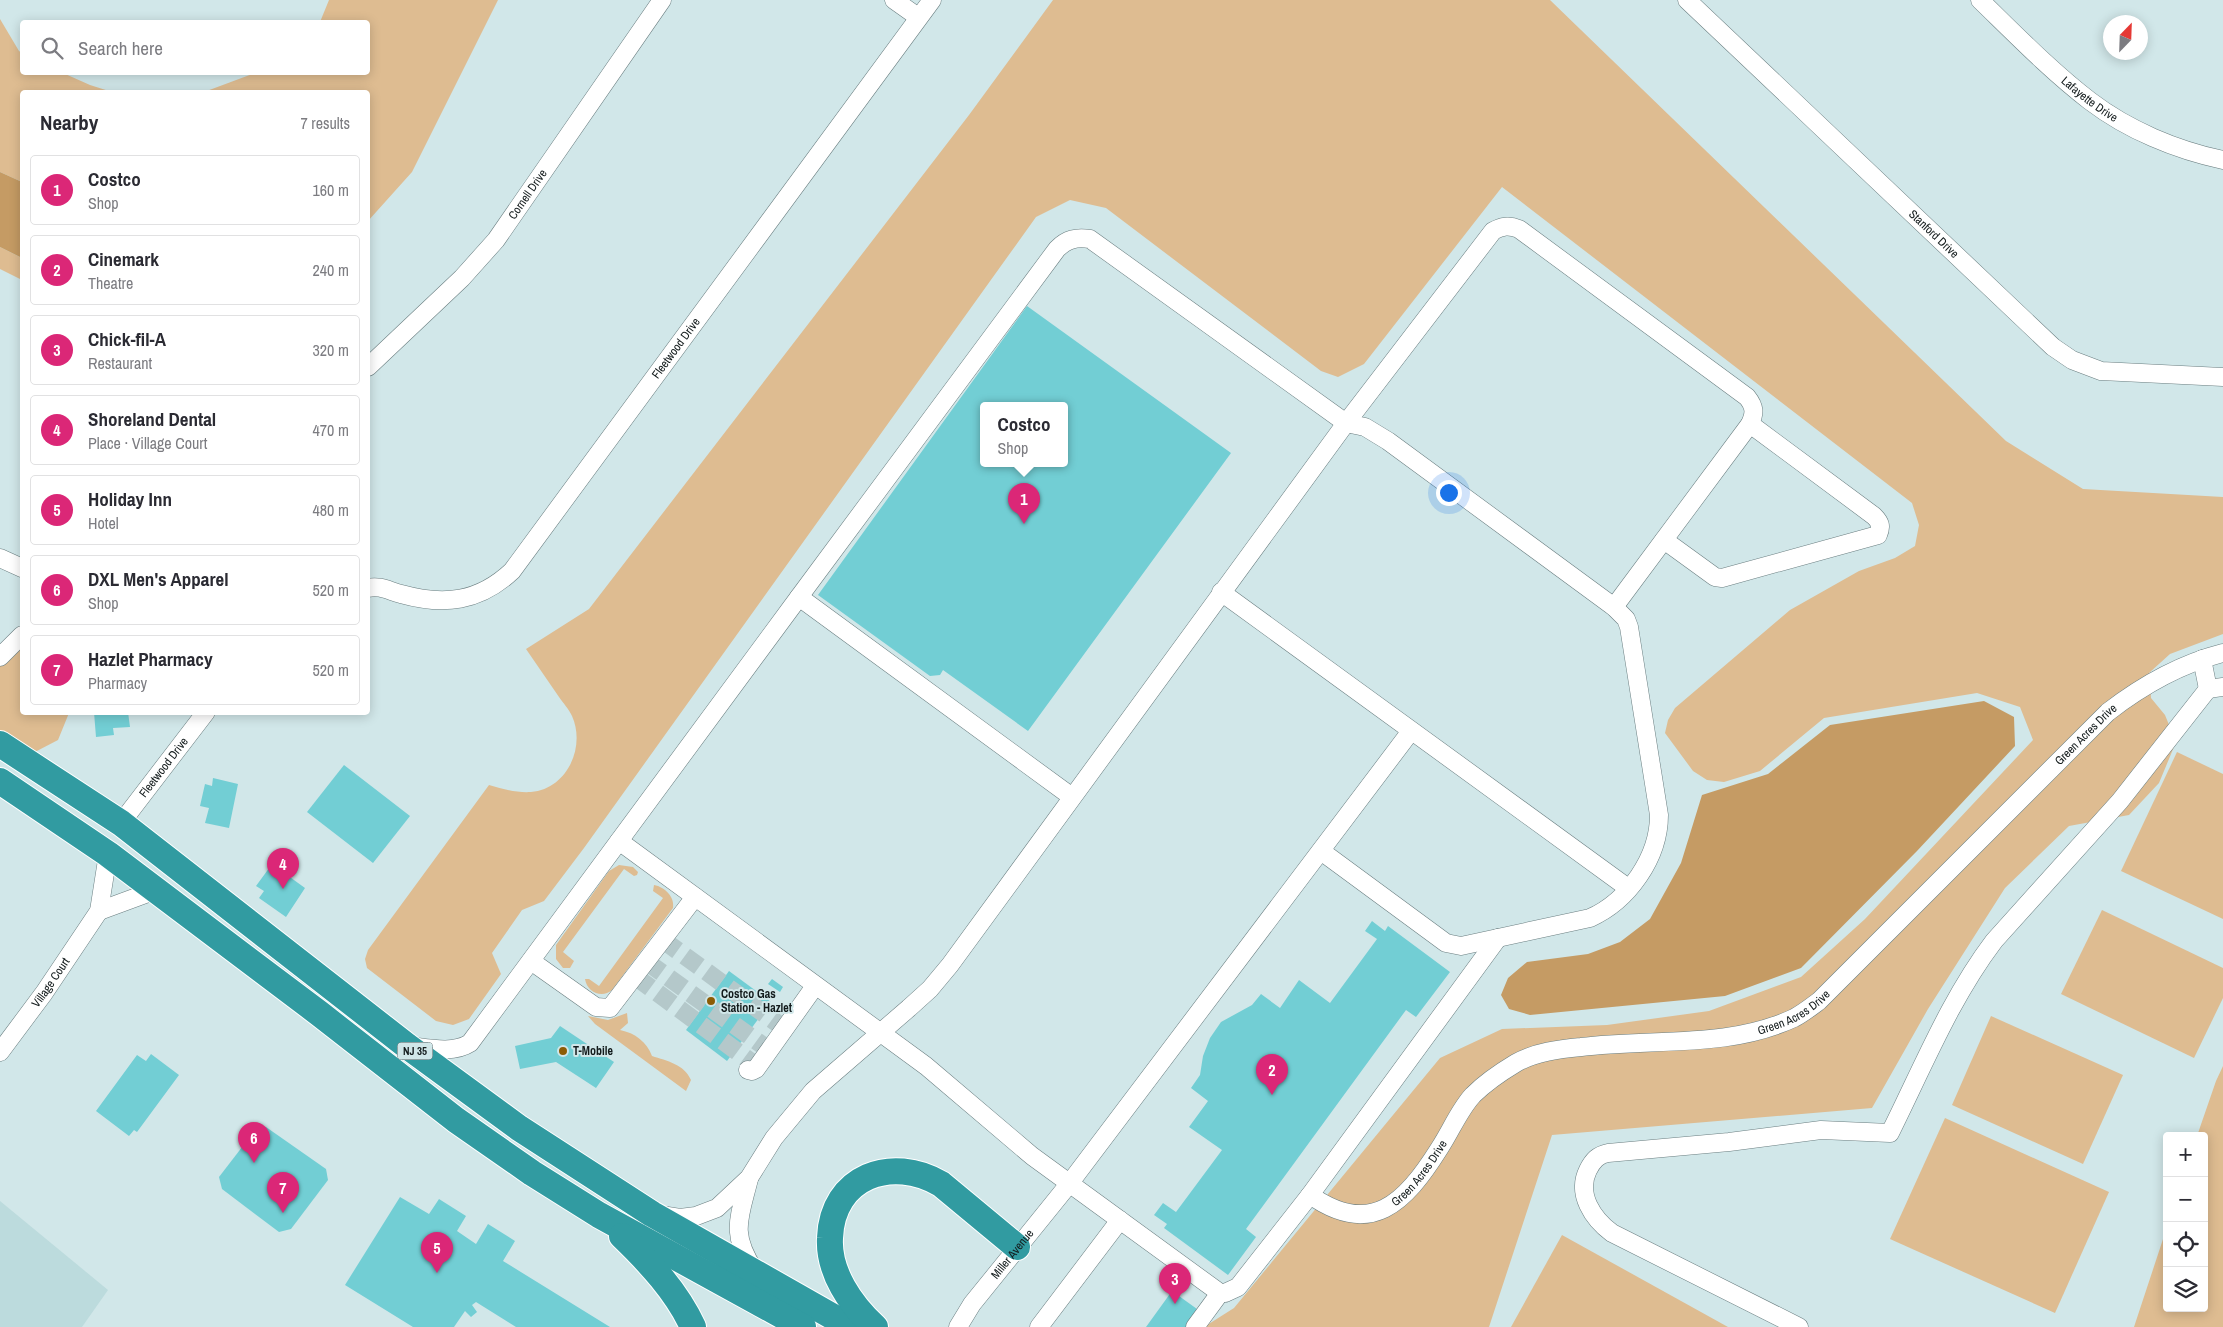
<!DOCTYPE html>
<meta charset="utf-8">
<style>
:root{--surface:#fff;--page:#f7f7f7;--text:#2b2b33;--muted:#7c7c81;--line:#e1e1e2;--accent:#db2777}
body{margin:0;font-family:"Archivo Narrow",sans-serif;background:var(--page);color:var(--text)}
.controls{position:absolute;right:15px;bottom:15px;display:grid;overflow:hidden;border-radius:5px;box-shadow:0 2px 12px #0003}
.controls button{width:45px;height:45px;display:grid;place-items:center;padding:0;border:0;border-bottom:1px solid var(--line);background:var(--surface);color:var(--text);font:25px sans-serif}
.compass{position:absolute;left:2103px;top:15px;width:45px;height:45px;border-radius:50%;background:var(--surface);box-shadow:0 2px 12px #0003;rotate:23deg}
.you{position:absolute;left:1448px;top:492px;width:18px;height:18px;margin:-12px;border:4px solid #fff;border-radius:50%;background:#1a73e8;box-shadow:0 0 0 8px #1a73e833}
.badge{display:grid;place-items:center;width:32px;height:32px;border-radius:50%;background:var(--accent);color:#fff;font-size:16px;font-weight:700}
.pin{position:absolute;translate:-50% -41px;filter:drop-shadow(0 1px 2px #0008)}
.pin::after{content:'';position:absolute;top:26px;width:18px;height:15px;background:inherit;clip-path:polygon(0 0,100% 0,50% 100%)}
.popup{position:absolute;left:980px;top:402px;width:88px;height:65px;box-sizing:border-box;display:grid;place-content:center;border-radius:5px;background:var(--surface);filter:drop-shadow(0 1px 4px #0005);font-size:16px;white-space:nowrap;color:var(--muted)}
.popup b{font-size:19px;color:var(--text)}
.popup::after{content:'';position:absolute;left:50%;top:100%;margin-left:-10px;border:10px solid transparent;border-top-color:var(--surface)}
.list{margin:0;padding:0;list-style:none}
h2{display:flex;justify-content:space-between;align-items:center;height:65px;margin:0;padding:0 20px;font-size:21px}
h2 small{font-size:16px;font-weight:400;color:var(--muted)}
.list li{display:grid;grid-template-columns:32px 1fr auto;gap:15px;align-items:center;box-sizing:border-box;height:70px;margin:0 10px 10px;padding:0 10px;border:1px solid var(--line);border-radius:5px}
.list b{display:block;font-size:19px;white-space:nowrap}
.list p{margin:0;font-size:16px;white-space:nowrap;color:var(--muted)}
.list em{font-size:16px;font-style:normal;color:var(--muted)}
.icon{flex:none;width:28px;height:28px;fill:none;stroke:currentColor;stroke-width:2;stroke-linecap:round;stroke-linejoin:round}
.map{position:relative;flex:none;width:2223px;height:1327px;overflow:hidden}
.search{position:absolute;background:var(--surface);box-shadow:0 2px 12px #0003;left:20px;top:20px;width:350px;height:55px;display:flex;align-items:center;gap:12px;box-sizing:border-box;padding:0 18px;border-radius:5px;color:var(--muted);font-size:19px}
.panel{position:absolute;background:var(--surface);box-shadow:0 2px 12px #0003;left:20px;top:90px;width:350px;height:625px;border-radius:5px}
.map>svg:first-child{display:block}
.built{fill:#bcdbdd}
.green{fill:#debc91}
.water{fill:#c59b64}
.building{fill:#72ced4;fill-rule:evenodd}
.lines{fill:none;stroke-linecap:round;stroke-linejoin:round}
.minor-tunnel{stroke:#b4c8ca;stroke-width:18;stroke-dasharray:18 9;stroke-linecap:butt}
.minor-casing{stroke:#6a7e80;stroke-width:19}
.highway-casing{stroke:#fff;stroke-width:28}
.minor{stroke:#fff;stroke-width:18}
.highway{stroke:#319ba1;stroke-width:26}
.poi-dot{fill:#8c5c04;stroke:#d1e7e9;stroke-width:2}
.labels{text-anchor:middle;stroke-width:4;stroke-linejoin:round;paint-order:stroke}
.shield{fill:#d1e7e9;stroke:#4c585a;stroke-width:1}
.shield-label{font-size:11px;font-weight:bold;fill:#131b1c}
.street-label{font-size:12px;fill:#131b1c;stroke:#d1e7e9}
.poi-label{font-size:12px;font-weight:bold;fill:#131b1c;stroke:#d1e7e9;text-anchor:start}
</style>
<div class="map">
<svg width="2223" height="1327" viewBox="0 0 2223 1327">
<rect width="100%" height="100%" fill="#d1e7e9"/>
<path class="built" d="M 0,1201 L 108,1290 L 82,1327 L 0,1327 Z"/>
<g class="green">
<path d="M 329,0 L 498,0 L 412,172 L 368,221 L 368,92 L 204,92 L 255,73 L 368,72 L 368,22 L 320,22 Z"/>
<path d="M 1053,0 L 1550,0 L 2006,441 L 2083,489 L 2223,497 L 2223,634 L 2170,654 L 2149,673 L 2151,698 L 2165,715 L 2176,742 L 2159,783 L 2129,815 L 2069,826 L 2005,888 L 1928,1009 L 1872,1108 L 1552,1135 L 1489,1327 L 1204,1327 L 1234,1308 L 1440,1058 L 1502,1029 L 1607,1025 L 1709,1011 L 1801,977 L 1865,919 L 2033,740 L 2020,707 L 1977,693 L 1824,718 L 1760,771 L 1724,782 L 1707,780 L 1693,771 L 1665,733 L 1668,720 L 1675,708 L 1790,610 L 1859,571 L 1895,558 L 1915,546 L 1919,525 L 1912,503 L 1502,187 L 1364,364 L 1338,377 L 1321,371 L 1106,208 L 1070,200 L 1036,217 L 584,848 L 544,901 L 522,910 L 492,953 L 501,974 L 469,1019 L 453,1025 L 436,1021 L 367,968 L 365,959 L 368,950 L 489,785 C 503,789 517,793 531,792 C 567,789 586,747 572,716 C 569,709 563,703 559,697 C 548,681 537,665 526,649 L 589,609 L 969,115 Z"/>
<path d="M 0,19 L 19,51 L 22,53 L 22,72 L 63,73 L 90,85 L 112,92 L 22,92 L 22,182 L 0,172 Z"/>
<path d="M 0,247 L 22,258 L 22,280 L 0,269 Z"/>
<path d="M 22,638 L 22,712 L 69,713 L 58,740 L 33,753 L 0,731 L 0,660 Z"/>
<path d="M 2177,752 L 2223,774 L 2223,919 L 2121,871 Z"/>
<path d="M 619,865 L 633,867 L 638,872 L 637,875 L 634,876 L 624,869 L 563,952 L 574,961 L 570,968 L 563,968 L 556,959 L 556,945 L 609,871 Z"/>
<path d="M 654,885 C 665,887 675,897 673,908 L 612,990 C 602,999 587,992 585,979 L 589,979 L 599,986 L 663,898 L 653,891 Z"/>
<path d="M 2102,910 L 2223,968 L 2223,998 L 2194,1058 L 2061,994 Z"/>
<path d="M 627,1013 L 628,1023 L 620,1030 C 635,1033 647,1042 652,1056 C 667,1061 684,1064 691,1080 L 686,1091 L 595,1024 L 588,1016 L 608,1020 Z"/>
<path d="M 1991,1016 L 2123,1075 L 2083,1164 L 1952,1105 Z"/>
<path d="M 2223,1066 L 2223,1327 L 2134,1327 L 2167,1227 L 2167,1308 L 2204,1308 L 2204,1136 L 2197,1136 L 2216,1081 Z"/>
<path d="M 1945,1118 L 2109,1192 L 2055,1313 L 1890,1239 Z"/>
<path d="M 1562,1235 L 1728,1327 L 1511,1327 Z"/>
</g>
<g class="water">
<path d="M 0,172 L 22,182 L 22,258 L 0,247 Z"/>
<path d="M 1984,701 L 2014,717 L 2015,746 L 1917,851 L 1801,968 L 1725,996 L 1530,1015 L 1509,1009 L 1501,995 L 1508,978 L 1527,962 L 1588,954 L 1620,942 L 1650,919 L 1681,863 L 1702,795 L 1768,774 L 1830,725 Z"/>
</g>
<g class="building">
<path d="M 1027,306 L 1231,453 L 1028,731 L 943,670 L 940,675 L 930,676 L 818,595 ZM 984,405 L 1064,405 L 1064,463 L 984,463 Z"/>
<path d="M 94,712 L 128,712 L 130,727 L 113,728 L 114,735 L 96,737 Z"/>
<path d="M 344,765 L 410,816 L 373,863 L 307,812 Z"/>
<path d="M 213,778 L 238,784 L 229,828 L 205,823 L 209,808 L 200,806 L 205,784 L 212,786 Z"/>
<path d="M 275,860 L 290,870 L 287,875 L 305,888 L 286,917 L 259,898 L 264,891 L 256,886 Z"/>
<path d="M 1372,921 L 1385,931 L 1388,926 L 1450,972 L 1416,1017 L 1406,1010 L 1246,1229 L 1256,1237 L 1228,1275 L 1164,1228 L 1167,1224 L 1154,1215 L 1163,1203 L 1176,1212 L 1222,1150 L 1189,1127 L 1208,1101 L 1191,1088 L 1200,1075 L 1203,1056 L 1210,1038 L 1221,1022 L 1252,1005 L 1261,994 L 1280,1008 L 1299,980 L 1330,1003 L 1377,939 L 1365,931 Z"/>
<path d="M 729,971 L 771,1002 L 727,1061 L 686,1030 Z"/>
<path d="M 772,979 L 783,987 L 780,992 L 768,984 Z"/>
<path d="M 560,1026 L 614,1062 L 596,1088 L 556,1062 L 520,1069 L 515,1046 L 551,1038 Z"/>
<path d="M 151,1054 L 179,1075 L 137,1132 L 134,1130 L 129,1136 L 96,1111 L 137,1055 L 146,1061 Z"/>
<path d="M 266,1127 L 326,1169 L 328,1180 L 291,1229 L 279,1232 L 222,1189 L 219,1177 L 256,1129 Z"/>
<path d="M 400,1197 L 429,1214 L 439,1199 L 466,1216 L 457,1231 L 476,1244 L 488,1224 L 515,1241 L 503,1261 L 610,1327 L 516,1327 L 476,1302 L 472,1305 L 477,1312 L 471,1317 L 465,1311 L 454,1327 L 413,1327 L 345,1285 Z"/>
<path d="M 1172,1291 L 1197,1309 L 1189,1320 L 1190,1321 L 1186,1327 L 1146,1327 Z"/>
</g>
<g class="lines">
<g class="minor-tunnel">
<path d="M 663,940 L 785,1029"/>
<path d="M 647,962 L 769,1050"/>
<path d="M 636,977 L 758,1067"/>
</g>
<defs>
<g id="minor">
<path d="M 894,0 L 918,17"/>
<path id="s1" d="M 1687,0 L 2053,347 L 2072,360 L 2101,371 L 2223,377"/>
<path id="s2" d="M 1980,0 C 2015,34 2051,71 2090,101 C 2128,130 2176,150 2223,160"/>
<path id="s3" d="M 368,367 L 462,278 L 496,240 L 662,0"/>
<path d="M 1664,540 L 1715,577 L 1722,578 L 1878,535 C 1882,526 1880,522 1874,516 L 1750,424"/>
<path d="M 0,558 L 22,568"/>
<path id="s4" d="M 368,588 C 380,585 389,591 401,594 C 444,606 479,602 512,571 L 932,0"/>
<path d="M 1221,592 L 1628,888"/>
<path d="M 799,597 L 1057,249 C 1067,239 1076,237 1090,239 L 1346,423 L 1493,231 C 1502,226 1509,225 1519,229 L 1747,397 C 1755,407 1755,413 1750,424 L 1614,607"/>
<path d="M 0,657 L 22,635"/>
<path d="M 2202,659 L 2208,689 L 2223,687"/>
<path id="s5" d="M 121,823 L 206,712"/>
<path d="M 619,841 L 926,1066 L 1032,1156 L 1220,1293 L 1225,1293 L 1238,1287 L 1310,1195 L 1498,938"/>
<path d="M 99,911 L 156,890"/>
<path d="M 531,961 L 596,1007 L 610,1008 L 695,897"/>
<path d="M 409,1046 C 428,1048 453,1054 470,1043 L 799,597 L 1072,797"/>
<path id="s6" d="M 0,1052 L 44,993 L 99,911 L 108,854"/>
<path d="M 748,1070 L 752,1071 L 756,1069 L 815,986"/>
<path d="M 749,1179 C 739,1219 730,1233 754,1270"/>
<path id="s7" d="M 1310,1195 C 1371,1238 1405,1203 1439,1149 C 1451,1131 1459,1110 1473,1095 C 1486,1082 1501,1072 1516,1063 C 1535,1052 1560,1049 1581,1047 C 1653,1038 1727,1049 1794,1018 C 1802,1014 1811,1007 1819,1001 L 2108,712 C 2143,685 2180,664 2223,653"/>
<path d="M 661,1215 L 680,1218 L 696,1216 L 717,1208 L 749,1178 L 774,1138 L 813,1091 L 909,1008 L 930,989 L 950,965 L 1346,423 L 1365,427 L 1388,441 L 1614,607 L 1626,619 L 1629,627 L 1659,815 C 1659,858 1628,901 1590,918 L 1461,946 L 1446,943 L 1321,851"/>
<path id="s8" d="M 958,1327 L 972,1304 L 1069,1184 L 1411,731"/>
<path d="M 1039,1327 L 1120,1220"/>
<path d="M 1195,1327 L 1220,1293"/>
<path d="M 1799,1327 L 1612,1233 C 1593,1219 1576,1194 1588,1170 C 1593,1160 1598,1155 1608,1153 L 1729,1142 L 1821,1130 L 1890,1133 C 1922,1069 1950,999 1994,941 L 2120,801 L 2208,689"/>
</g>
<g id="highway">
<path d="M 0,744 L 121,823 L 407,1046 L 519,1128 L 652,1214 L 851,1327"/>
<path d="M 0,781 L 108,854 L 320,1014 L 456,1120 L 532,1173 L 599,1215 L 803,1327"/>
<path d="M 622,1236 C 649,1262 677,1292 693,1327"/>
<path d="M 875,1327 C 851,1305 828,1272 830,1238 C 832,1176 892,1155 941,1184 L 1017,1247"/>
</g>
</defs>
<use href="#minor" class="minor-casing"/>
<use href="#highway" class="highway-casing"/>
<use href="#minor" class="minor"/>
<use href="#highway" class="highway"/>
</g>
<g class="poi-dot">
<circle cx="711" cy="1001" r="5"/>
<circle cx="563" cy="1051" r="5"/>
</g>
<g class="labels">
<rect class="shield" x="397.5" y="1042.5" width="35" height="17" rx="4"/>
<g class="shield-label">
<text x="415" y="1055">NJ 35</text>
</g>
<g class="street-label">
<text dy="4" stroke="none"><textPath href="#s2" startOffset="148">Lafayette Drive</textPath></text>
<text dy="4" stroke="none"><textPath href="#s3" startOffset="236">Cornell Drive</textPath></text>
<text dy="4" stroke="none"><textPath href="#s1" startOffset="340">Stanford Drive</textPath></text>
<text dy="4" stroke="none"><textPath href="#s4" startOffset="430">Fleetwood Drive</textPath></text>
<text dy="4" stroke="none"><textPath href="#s7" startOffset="970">Green Acres Drive</textPath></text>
<text dy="4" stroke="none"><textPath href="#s5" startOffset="70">Fleetwood Drive</textPath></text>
<text dy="4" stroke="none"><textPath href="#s6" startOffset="86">Village Court</textPath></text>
<text dy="4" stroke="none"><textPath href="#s7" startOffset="565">Green Acres Drive</textPath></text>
<text dy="4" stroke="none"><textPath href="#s7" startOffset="130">Green Acres Drive</textPath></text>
<text dy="4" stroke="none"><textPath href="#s8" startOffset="91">Miller Avenue</textPath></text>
</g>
<g class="poi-label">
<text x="721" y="998">Costco Gas<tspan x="721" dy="14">Station - Hazlet</tspan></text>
<text x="573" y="1055">T-Mobile</text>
</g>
</g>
</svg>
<div class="controls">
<button>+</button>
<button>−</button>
<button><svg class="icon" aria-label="locate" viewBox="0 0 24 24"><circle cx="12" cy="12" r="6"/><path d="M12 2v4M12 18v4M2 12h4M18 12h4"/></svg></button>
<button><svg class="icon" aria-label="layers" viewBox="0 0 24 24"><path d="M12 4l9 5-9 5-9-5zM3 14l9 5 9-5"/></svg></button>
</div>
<svg class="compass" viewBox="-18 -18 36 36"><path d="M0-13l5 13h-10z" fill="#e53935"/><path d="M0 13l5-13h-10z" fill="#7c7c81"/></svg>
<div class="you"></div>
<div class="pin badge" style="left:1024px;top:524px">1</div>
<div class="popup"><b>Costco</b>Shop</div>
<div class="pin badge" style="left:1272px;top:1095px">2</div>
<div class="pin badge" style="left:1175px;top:1304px">3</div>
<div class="pin badge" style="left:283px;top:889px">4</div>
<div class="pin badge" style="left:437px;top:1273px">5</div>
<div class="pin badge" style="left:254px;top:1163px">6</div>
<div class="pin badge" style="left:283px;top:1213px">7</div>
<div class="search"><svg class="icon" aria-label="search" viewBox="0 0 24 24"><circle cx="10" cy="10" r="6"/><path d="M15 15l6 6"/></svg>Search here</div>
<section class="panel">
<h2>Nearby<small>7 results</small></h2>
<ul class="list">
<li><span class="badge">1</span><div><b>Costco</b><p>Shop</p></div><em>160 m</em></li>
<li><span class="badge">2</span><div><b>Cinemark</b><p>Theatre</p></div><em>240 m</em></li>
<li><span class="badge">3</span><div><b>Chick-fil-A</b><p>Restaurant</p></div><em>320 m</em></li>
<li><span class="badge">4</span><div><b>Shoreland Dental</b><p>Place · Village Court</p></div><em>470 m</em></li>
<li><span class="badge">5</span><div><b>Holiday Inn</b><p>Hotel</p></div><em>480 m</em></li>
<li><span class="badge">6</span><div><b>DXL Men's Apparel</b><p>Shop</p></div><em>520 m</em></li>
<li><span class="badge">7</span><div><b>Hazlet Pharmacy</b><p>Pharmacy</p></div><em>520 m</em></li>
</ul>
</section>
</div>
